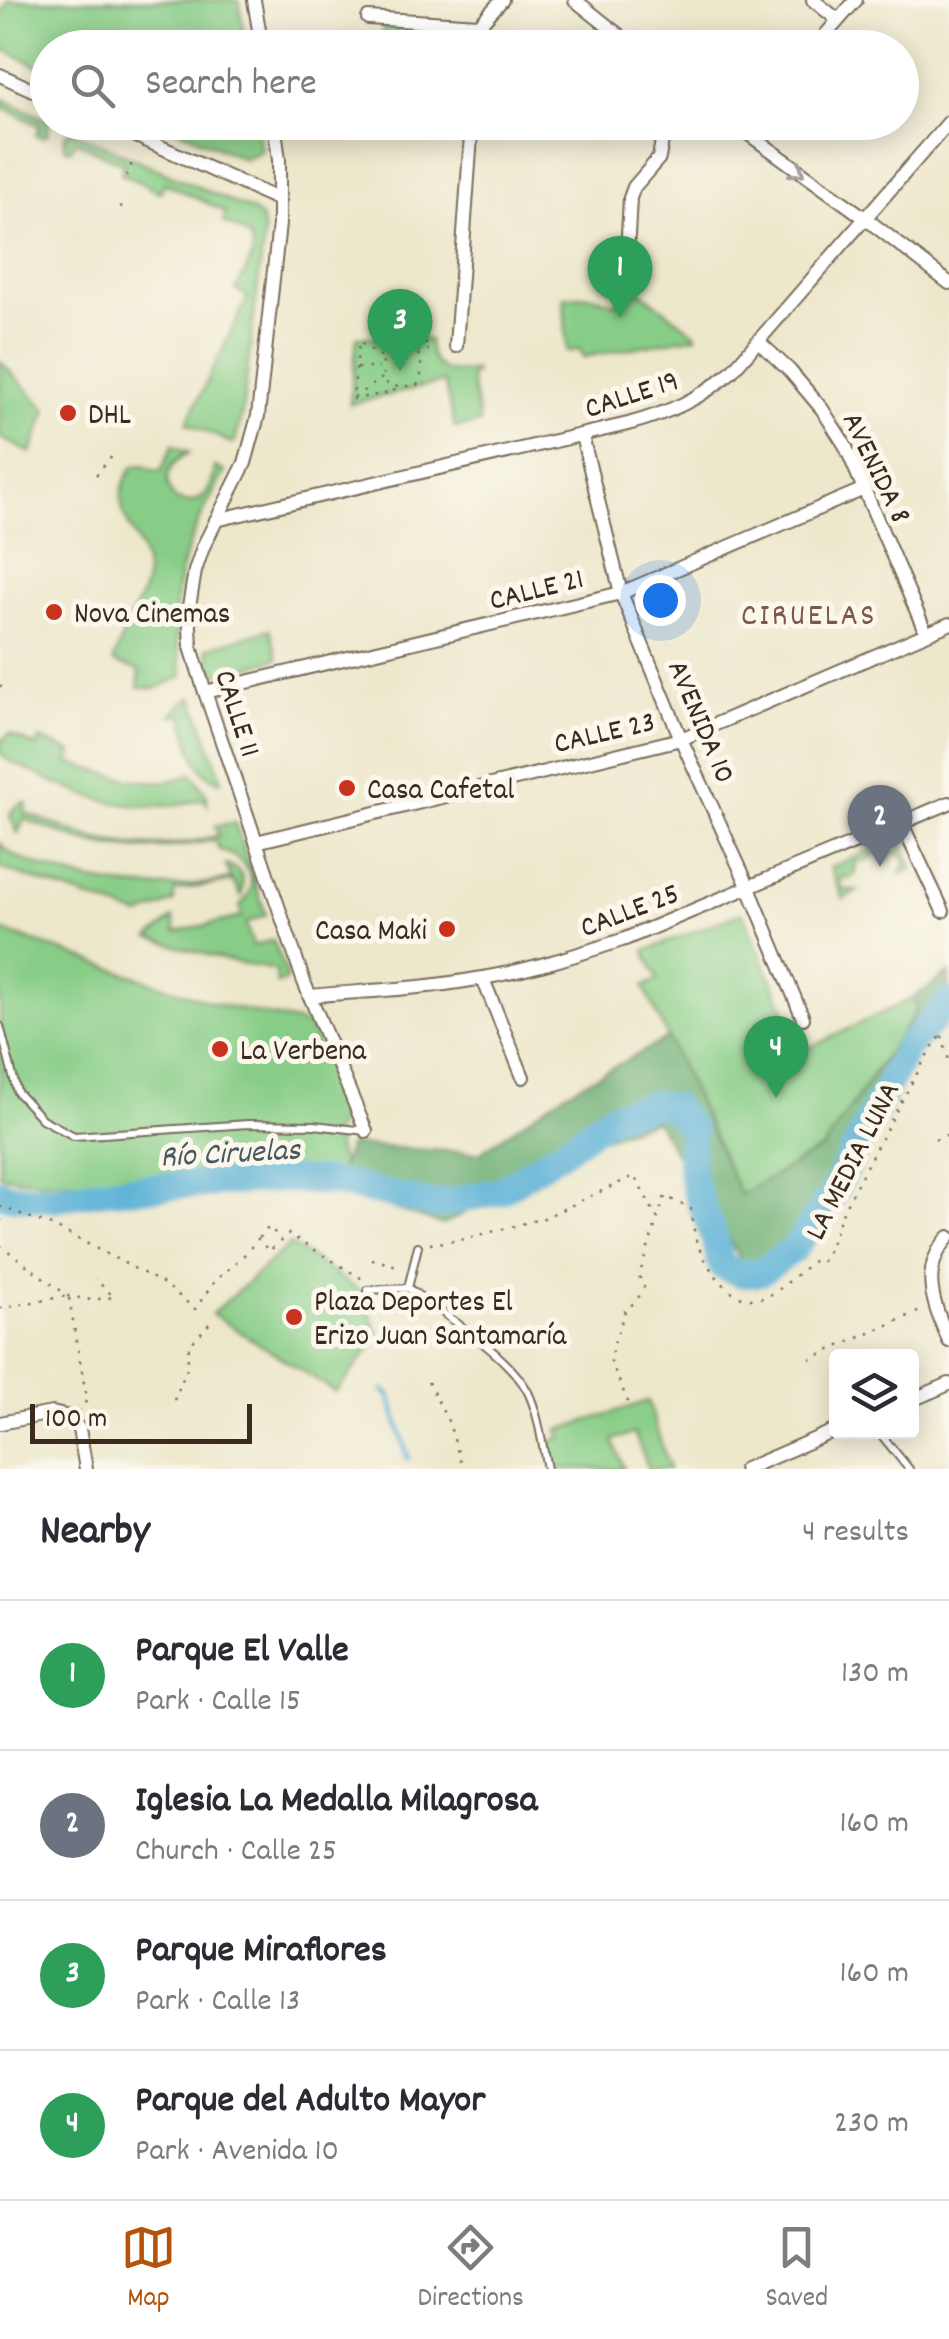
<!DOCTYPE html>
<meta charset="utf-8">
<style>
:root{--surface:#fff;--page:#f7f7f7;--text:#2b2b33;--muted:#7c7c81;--line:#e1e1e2;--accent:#b45309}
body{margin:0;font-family:Dekko,sans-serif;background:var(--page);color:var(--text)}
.controls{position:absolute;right:30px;bottom:30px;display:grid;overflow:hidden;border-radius:10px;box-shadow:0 5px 25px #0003}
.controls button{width:90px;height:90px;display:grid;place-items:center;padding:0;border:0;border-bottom:2px solid var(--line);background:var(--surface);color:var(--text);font:50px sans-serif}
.scale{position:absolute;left:30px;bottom:25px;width:222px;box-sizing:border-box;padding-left:10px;border:5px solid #3b2a1e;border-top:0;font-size:28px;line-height:35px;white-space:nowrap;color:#3b2a1e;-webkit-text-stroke:8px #fbf7ec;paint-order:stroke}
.you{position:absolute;left:660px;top:600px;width:35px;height:35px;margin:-25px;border:8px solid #fff;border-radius:50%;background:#1a73e8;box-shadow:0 0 0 15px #1a73e833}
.badge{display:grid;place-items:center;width:65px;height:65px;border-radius:50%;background:var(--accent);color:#fff;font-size:32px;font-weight:700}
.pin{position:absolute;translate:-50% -82px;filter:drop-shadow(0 2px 5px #0008)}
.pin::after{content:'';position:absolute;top:52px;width:35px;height:30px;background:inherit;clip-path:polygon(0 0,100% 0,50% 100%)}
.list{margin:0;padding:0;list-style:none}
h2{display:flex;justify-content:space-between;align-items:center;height:130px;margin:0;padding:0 40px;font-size:42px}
h2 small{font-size:32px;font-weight:400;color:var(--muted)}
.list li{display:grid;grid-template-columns:65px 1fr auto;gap:30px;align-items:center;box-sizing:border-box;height:150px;padding:0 40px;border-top:2px solid var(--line)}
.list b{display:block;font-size:38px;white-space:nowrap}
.list p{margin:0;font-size:32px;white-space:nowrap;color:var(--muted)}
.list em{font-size:32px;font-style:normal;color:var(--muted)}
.icon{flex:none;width:55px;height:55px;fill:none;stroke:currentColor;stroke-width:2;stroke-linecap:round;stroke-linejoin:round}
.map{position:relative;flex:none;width:949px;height:1469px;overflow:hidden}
.search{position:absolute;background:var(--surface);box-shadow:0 5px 25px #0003;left:30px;right:30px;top:30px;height:110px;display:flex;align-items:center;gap:25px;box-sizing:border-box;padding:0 35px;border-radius:55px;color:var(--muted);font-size:38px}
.sheet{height:730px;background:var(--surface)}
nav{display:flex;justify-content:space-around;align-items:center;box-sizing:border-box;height:140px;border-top:2px solid var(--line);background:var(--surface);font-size:28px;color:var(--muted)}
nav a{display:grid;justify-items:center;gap:5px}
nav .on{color:var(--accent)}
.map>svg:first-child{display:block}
.green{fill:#88cd87;stroke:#627c52;stroke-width:2.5}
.forest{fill:#6eb074;stroke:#546d49;stroke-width:2.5}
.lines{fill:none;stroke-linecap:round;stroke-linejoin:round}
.stream{stroke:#59b0d6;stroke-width:5}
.river{stroke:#59b0d6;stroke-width:28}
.lane-casing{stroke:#796c5b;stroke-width:10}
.street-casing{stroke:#796c5b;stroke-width:16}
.path{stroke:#796c5b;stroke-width:2.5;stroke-dasharray:2.5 8;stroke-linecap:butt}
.lane{stroke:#fff;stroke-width:6}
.street{stroke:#fff;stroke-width:12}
.oneway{stroke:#a79f9a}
.poi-dot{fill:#c8321e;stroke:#fbf7ec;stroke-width:4}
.labels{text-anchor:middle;stroke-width:10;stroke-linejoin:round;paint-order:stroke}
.street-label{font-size:30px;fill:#3b2a1e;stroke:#fbf7ec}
.poi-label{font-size:30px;fill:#3b2a1e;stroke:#fbf7ec;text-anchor:start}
.neighbourhood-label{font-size:32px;letter-spacing:2.5px;fill:#7b5849;stroke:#fbf7ec}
.water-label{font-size:32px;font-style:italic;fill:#46595e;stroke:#fbf7ec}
</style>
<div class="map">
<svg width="949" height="1469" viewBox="0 0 949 1469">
<rect width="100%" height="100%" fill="#fbf7ec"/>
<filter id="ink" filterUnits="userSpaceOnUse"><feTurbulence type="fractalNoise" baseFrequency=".01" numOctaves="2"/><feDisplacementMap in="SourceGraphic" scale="20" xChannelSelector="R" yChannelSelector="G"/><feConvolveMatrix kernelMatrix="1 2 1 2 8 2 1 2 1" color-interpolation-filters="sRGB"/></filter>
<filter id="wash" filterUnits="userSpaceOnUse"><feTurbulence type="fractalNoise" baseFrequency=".0048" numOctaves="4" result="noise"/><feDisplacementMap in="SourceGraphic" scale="40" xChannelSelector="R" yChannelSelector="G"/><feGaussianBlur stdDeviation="2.25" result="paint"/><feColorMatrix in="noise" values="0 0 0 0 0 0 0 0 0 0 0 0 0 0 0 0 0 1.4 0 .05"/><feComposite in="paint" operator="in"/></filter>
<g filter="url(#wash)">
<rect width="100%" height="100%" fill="#ede7cb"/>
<g class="green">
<path d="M 8,0 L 239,0 L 246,47 L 48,48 L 47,70 L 0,48 L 0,18 Z"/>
<path d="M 383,25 L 470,32 L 469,47 L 382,48 Z"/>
<path d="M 0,98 L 47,120 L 49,126 L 47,135 L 42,137 L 36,135 L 40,126 L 0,106 Z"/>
<path d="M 165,123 L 257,123 L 261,151 L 244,159 Z"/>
<path d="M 72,131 L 252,211 L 262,219 L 264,236 L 242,413 L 235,442 L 231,443 L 187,423 L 248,297 L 236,290 C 243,275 263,249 246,235 C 240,229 230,226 223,222 L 226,212 L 165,183 L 160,192 L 121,173 L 124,164 L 76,141 L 70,150 L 65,148 C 63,140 63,133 72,131 Z"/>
<path d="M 635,287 L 695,333 L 696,336 L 583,357 L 580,349 L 567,352 L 564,297 C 572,297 582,295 591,296 C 611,298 619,315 635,287 Z"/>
<path d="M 357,337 L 429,340 C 429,371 450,375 475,370 L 475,374 L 470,376 L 480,423 L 455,428 L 444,382 L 350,404 Z"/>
<path d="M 0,361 L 47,410 L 31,453 L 0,438 Z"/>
<path d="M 173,445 L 189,453 C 168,462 160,482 176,500 C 201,509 213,490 215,467 L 225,472 C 184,544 163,593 183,676 L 155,689 L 138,687 L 140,671 L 113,662 C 118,648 123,633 130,619 C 136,605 146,591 146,575 C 147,532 99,513 134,466 L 144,465 L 152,470 L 161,471 Z"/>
<path d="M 270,629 L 278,659 L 220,674 L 212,669 L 207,648 Z"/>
<path d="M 193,697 L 221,777 L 220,782 C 192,772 190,741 183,715 L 172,715 L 181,704 Z"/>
<path d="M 9,734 L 37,747 L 40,739 L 72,752 L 69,762 C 102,773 160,793 192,773 L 207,796 L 207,804 L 204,799 C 191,802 178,805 165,806 C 105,810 58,785 6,759 L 0,752 L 0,739 L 5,739 Z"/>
<path d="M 22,803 L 27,803 L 25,813 C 46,820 65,829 85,836 C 128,850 176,848 219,835 L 215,826 L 235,823 L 266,915 L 246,923 L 253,946 L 273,940 L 287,975 L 285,981 L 277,984 L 276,970 L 225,960 L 150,938 L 173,918 L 176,932 L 242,917 L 240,906 C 264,883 246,858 219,850 L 215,840 C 173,848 125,854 83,841 C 63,835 44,826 24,819 L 18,833 L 10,817 L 12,810 Z"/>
<path d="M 893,840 L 898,840 L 905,849 L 912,869 L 900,874 L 907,860 L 894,852 L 887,861 L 878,852 L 867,861 L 856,862 L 855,873 L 849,879 L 843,876 L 840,889 L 858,891 L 843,899 L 830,868 Z"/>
<path d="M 0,843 C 10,856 24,860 39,865 C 102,890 166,893 231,879 L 226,865 C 243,869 245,881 241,896 L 233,881 L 174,891 L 174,902 L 140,916 L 0,868 Z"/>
<path d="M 742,912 L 788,1017 L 781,1023 L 790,1043 L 807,1049 L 913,998 L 918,1008 L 823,1148 L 740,1195 L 644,986 L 658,980 L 645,951 Z"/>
<path d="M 3,931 L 213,1003 L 309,1025 L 349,1114 L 333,1132 L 344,1172 C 286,1173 229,1173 172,1176 C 119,1179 51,1187 0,1175 L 0,938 Z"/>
<path d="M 290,1244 L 363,1293 L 379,1337 L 336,1392 L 212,1314 Z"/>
<path d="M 648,1401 L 669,1469 L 649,1469 L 634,1433 L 613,1440 L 624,1469 L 557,1469 L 549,1442 L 562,1438 L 559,1430 Z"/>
</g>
<path class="forest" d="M 949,973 L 949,1021 L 913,1057 L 814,1237 L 757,1286 L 655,1120 L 593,1141 L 443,1225 L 334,1189 L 349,1145 L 479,1153 L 565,1093 L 668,1038 L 740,1195 L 823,1148 L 918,1009 L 913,998 Z"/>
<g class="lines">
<path class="stream" d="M 383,1390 L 390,1396 L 408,1458"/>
<path class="river" d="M 0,1192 L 8,1196 L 53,1198 L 107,1190 L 284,1179 L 334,1182 L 436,1205 L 500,1191 L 564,1150 L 612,1115 L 654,1104 L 673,1107 L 692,1130 C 687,1167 692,1185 707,1218 C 714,1233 717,1250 722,1266 L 742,1274 L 761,1272 L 794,1249 L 830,1198 L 906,1049 L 949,1003"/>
</g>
</g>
<g filter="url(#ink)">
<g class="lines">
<defs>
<g id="lane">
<path d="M 0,1026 L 17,1092 L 42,1119 L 74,1136 L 248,1124 L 314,1125 L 366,1131"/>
<path d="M 418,1246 L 408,1288 C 443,1314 508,1354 528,1392 C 539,1415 542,1444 547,1469"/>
<path d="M 368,1290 L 408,1288"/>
<path d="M 879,1432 L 909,1469"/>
</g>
<g id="street">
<path d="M 254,0 L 262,48"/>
<path d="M 575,0 L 635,48"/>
<path d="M 813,0 L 838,20"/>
<path d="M 368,18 L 479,25"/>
<path d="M 477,48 L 479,25 L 502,0"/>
<path d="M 814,48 L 856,0"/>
<path d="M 0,75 L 48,97"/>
<path d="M 105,122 L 279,200"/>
<path d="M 274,122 L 279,160 L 279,224 L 258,416 L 245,463 L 203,547 L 195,571 L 189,607 L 191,647 L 205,692 L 304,982 L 366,1131"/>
<path d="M 732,122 L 865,218 L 949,283"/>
<path d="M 617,275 L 627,254 L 630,198 L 634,187 L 659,158 L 665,122"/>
<path d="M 758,341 L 790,371 L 822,409 L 845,445 L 926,633"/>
<path d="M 456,346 L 472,122"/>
<path d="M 582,436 L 621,593 L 681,739 L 749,888 L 803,1018"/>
<path d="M 216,520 L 628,424 C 668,413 701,399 732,371 L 949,122"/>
<path d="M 205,692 L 621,593 L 864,489"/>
<path d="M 902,824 L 943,911"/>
<path d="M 256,842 L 681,739 L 949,624"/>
<path d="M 483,979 L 523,1077"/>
<path d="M 309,996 C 365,991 421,989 477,979 C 527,971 577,955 625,939 L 949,803"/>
<path d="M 949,1237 C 918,1269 934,1306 949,1341"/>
<path d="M 912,1400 L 949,1384"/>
<path d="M 0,1423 L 52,1413 L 69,1417 L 79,1429 L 86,1469"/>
<path d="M 745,1469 L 836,1430"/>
</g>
</defs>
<use href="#lane" class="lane-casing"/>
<use href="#street" class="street-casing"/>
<g class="path">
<path d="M 126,176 L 134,159"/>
<path d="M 120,206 L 128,210"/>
<path d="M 401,350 L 401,342 L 429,344"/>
<path d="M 417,351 L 429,350"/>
<path d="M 357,368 L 379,368"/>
<path d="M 382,378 L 353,398 L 359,342 L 383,358 L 390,353 L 416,352 L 421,358 L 421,378 L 417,385 C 388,388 381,390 383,358"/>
<path d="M 353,399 L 394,392 L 394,389"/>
<path d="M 96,475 L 114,454"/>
<path d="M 0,687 L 4,679"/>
<path d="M 942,1036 L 949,1061"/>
<path d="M 935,1139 L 949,1134"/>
<path d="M 0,1206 L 59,1229 L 166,1285 L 195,1309 L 215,1281 L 244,1255 L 258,1239 L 269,1251 L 289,1234 L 364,1280"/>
<path d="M 0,1219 L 2,1222"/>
<path d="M 259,1238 L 269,1227 L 281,1239"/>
<path d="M 430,1244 L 465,1239 L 544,1218 L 634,1176 L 658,1219"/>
<path d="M 0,1245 L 68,1296 L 91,1300 L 114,1297 L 95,1279"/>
<path d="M 372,1259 L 401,1267"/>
<path d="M 69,1298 L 87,1400 L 79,1411"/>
<path d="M 0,1308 L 67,1296"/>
<path d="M 810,1359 L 920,1311"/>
<path d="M 428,1382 L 449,1423 L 463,1469"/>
<path d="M 174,1400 L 187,1368 L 189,1346 L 210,1323"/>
<path d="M 628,1402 L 611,1362 L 612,1349 L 625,1311 L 637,1300 L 644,1287 L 639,1276 L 665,1196 L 691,1209 C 693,1222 694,1237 699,1248 C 711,1273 737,1312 770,1295 C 781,1290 802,1269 813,1261 L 822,1261 C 834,1243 837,1222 847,1203 C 873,1152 902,1101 930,1050 L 942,1035"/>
</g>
<use href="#lane" class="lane"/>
<use href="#street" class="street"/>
</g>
<defs><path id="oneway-chevron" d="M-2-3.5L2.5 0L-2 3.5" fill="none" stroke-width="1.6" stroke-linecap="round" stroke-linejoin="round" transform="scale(2.5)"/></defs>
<use class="oneway" href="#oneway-chevron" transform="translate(798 171) rotate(36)"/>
</g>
<g class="poi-dot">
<circle cx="68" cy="413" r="10"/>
<circle cx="54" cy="612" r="10"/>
<circle cx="347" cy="788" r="10"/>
<circle cx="447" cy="929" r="10"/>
<circle cx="220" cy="1049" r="10"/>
<circle cx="294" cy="1317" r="10"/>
</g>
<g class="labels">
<g class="street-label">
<text transform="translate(631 393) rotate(-18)" y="10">CALLE 19</text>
<text transform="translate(878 467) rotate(64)" y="10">AVENIDA 8</text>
<text transform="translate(536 588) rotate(-14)" y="10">CALLE 21</text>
<text transform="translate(239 713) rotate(72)" y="10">CALLE 11</text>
<text transform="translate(703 721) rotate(67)" y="10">AVENIDA 10</text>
<text transform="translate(604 731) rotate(-13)" y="10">CALLE 23</text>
<text transform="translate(629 909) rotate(-21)" y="10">CALLE 25</text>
<text transform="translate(851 1160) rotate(-63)" y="10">LA MEDIA LUNA</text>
</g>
<g class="poi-label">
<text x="88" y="423">DHL</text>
<text x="74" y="622">Nova Cinemas</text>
<text x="367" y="798">Casa Cafetal</text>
<text x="427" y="939" text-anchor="end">Casa Maki</text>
<text x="240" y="1059">La Verbena</text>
<text x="314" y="1310">Plaza Deportes El<tspan x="314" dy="34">Erizo Juan Santamaría</tspan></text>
</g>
<g class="neighbourhood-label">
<text x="809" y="624">CIRUELAS</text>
</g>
<g class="water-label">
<text transform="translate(230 1151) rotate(-3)" y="11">Río Ciruelas</text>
</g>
</g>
</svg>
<div class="controls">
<button><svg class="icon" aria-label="layers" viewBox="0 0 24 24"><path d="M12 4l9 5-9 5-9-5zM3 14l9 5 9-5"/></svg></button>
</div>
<div class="scale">100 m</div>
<div class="you"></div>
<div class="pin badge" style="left:620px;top:318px;background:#2e9e5b">1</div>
<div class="pin badge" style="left:880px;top:867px;background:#6b7280">2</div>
<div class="pin badge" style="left:400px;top:371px;background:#2e9e5b">3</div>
<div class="pin badge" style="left:776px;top:1098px;background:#2e9e5b">4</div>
<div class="search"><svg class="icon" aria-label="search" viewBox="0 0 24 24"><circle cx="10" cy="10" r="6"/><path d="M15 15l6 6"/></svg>Search here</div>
</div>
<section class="sheet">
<h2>Nearby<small>4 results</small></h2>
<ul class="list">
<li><span class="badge" style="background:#2e9e5b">1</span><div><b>Parque El Valle</b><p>Park · Calle 15</p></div><em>130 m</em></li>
<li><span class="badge" style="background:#6b7280">2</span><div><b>Iglesia La Medalla Milagrosa</b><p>Church · Calle 25</p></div><em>160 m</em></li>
<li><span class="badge" style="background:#2e9e5b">3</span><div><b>Parque Miraflores</b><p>Park · Calle 13</p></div><em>160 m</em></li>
<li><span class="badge" style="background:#2e9e5b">4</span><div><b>Parque del Adulto Mayor</b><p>Park · Avenida 10</p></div><em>230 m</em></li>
</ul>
</section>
<nav>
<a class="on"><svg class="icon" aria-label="map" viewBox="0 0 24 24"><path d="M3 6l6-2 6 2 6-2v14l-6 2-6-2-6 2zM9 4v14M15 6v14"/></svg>Map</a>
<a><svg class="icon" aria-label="directions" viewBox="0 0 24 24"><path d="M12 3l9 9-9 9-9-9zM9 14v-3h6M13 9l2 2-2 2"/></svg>Directions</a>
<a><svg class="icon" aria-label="saved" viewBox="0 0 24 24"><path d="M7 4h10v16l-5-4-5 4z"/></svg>Saved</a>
</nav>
